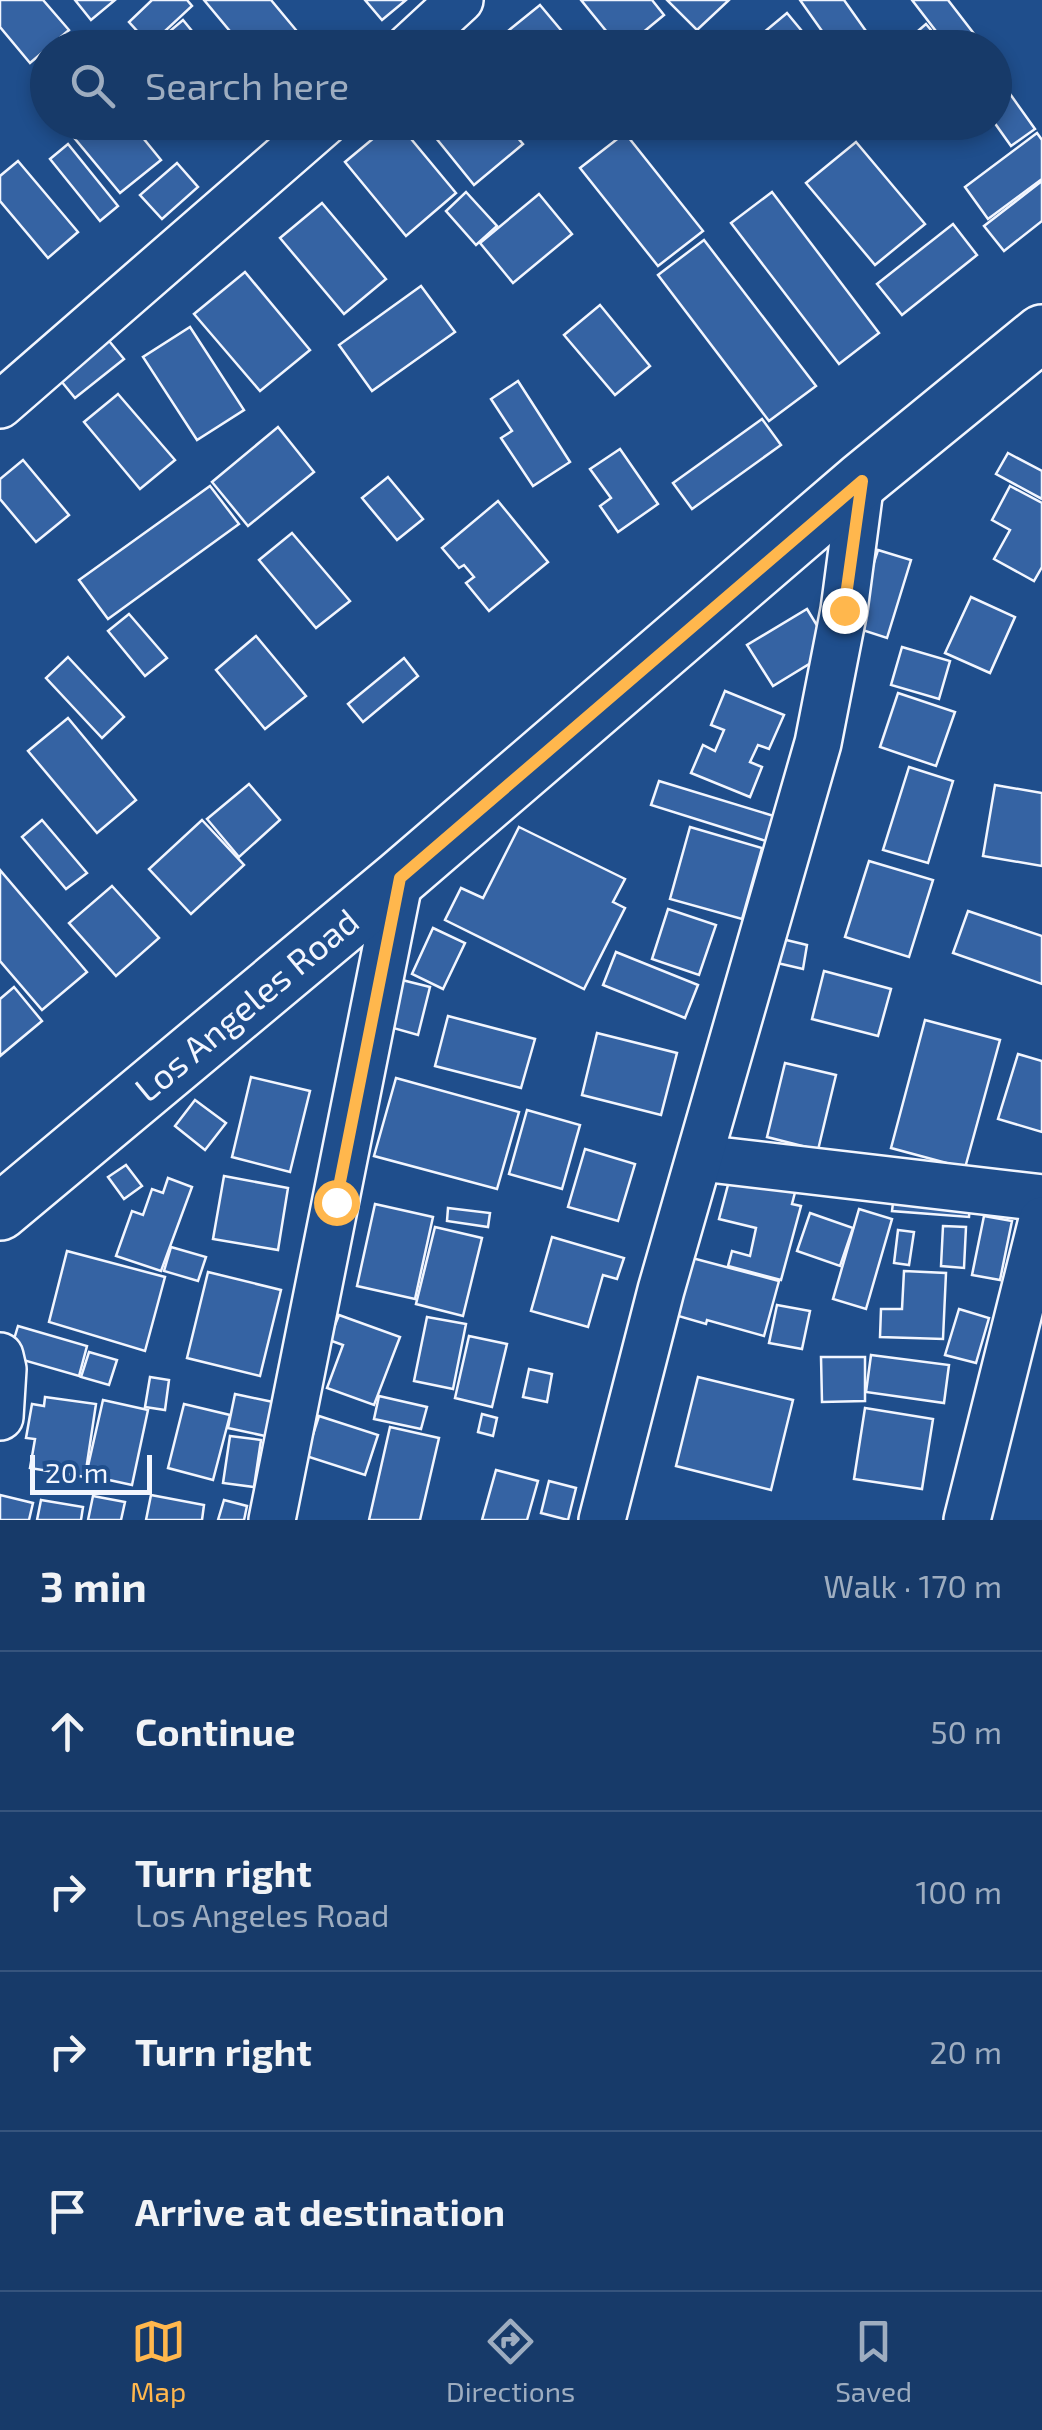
<!DOCTYPE html>
<meta charset="utf-8">
<style>
:root{--surface:#173a69;--page:#244571;--text:#f1f3f6;--muted:#9eadc0;--line:#36547d;--accent:#ffb74d}
body{margin:0;font-family:"Exo 2",sans-serif;background:var(--page);color:var(--text)}
.scale{position:absolute;left:30px;bottom:25px;width:122px;box-sizing:border-box;padding-left:10px;border:5px solid #f2f6ff;border-top:0;font-size:28px;line-height:35px;white-space:nowrap;color:#f2f6ff;-webkit-text-stroke:8px #1f4e8c;paint-order:stroke}
.stop{position:absolute;width:30px;height:30px;margin:-22px;border:8px solid #ffb74d;border-radius:50%;background:#fff}
.stop.end{background:#ffb74d;border-color:#fff;box-shadow:0 2px 10px #0008}
.list{margin:0;padding:0;list-style:none}
h2{display:flex;justify-content:space-between;align-items:center;height:130px;margin:0;padding:0 40px;font-size:42px}
h2 small{font-size:32px;font-weight:400;color:var(--muted)}
.list li{display:grid;grid-template-columns:65px 1fr auto;gap:30px;align-items:center;box-sizing:border-box;height:160px;padding:0 40px;border-top:2px solid var(--line)}
.list b{display:block;font-size:38px;white-space:nowrap}
.list p{margin:0;font-size:32px;white-space:nowrap;color:var(--muted)}
.list em{font-size:32px;font-style:normal;color:var(--muted)}
.icon{flex:none;width:55px;height:55px;fill:none;stroke:currentColor;stroke-width:2;stroke-linecap:round;stroke-linejoin:round}
.map{position:relative;flex:none;width:1042px;height:1520px;overflow:hidden}
.search{position:absolute;background:var(--surface);box-shadow:0 5px 15px #0003;left:30px;right:30px;top:30px;height:110px;display:flex;align-items:center;gap:25px;box-sizing:border-box;padding:0 35px;border-radius:55px;color:var(--muted);font-size:38px}
.sheet{height:770px;background:var(--surface)}
nav{display:flex;justify-content:space-around;align-items:center;box-sizing:border-box;height:140px;border-top:2px solid var(--line);background:var(--surface);font-size:28px;color:var(--muted)}
nav a{display:grid;justify-items:center;gap:5px}
nav .on{color:var(--accent)}
.map>svg:first-child{display:block}
.building{fill:#3563a3;stroke:#f2f6ff;stroke-width:2.5}
.lines{fill:none;stroke-linecap:round;stroke-linejoin:round}
.minor-casing{stroke:#f2f6ff;stroke-width:50}
.major-casing{stroke:#f2f6ff;stroke-width:60}
.minor{stroke:#1f4e8c;stroke-width:45}
.major{stroke:#1f4e8c;stroke-width:55}
.route{stroke:#ffb74d;stroke-width:12}
.labels{text-anchor:middle;stroke-width:8;stroke-linejoin:round;paint-order:stroke}
.street-label{font-size:35px;fill:#f2f6ff;stroke:#1f4e8c}
</style>
<div class="map">
<svg width="1042" height="1520" viewBox="0 0 1042 1520">
<rect width="100%" height="100%" fill="#1f4e8c"/>
<g class="building">
<path d="M 0,0 L 43,0 L 69,30 L 30,63 L 0,27 Z"/>
<path d="M 75,0 L 115,0 L 91,20 Z"/>
<path d="M 152,0 L 187,0 L 192,6 L 150,45 L 129,22 Z"/>
<path d="M 204,0 L 271,0 L 296,30 L 275,48 L 244,48 Z"/>
<path d="M 365,0 L 406,0 L 382,20 Z"/>
<path d="M 581,0 L 652,0 L 664,15 L 624,48 L 620,48 Z"/>
<path d="M 667,0 L 729,0 L 697,30 Z"/>
<path d="M 800,0 L 844,0 L 878,48 L 834,48 Z"/>
<path d="M 912,0 L 948,0 L 985,48 L 949,48 Z"/>
<path d="M 540,5 L 576,48 L 487,48 Z"/>
<path d="M 787,13 L 816,48 L 745,48 Z"/>
<path d="M 183,20 L 206,48 L 150,48 Z"/>
<path d="M 926,24 L 946,48 L 898,48 Z"/>
<path d="M 998,77 L 1035,129 L 1011,146 L 994,122 L 994,80 Z"/>
<path d="M 61,122 L 130,122 L 161,160 L 120,193 Z"/>
<path d="M 393,122 L 397,122 L 456,193 L 406,236 L 345,162 Z"/>
<path d="M 423,122 L 504,122 L 523,144 L 474,185 Z"/>
<path d="M 625,133 L 703,231 L 658,266 L 580,168 Z"/>
<path d="M 1037,133 L 1042,140 L 1042,179 L 988,219 L 965,187 Z"/>
<path d="M 856,142 L 925,224 L 875,265 L 806,183 Z"/>
<path d="M 68,144 L 118,206 L 100,221 L 50,159 Z"/>
<path d="M 18,161 L 78,232 L 48,258 L 0,201 L 0,176 Z"/>
<path d="M 177,163 L 198,187 L 162,219 L 140,195 Z"/>
<path d="M 1042,181 L 1042,221 L 1004,251 L 984,226 Z"/>
<path d="M 466,192 L 497,226 L 476,245 L 446,211 Z"/>
<path d="M 772,192 L 879,333 L 839,364 L 731,223 Z"/>
<path d="M 539,194 L 572,234 L 513,283 L 480,243 Z"/>
<path d="M 322,203 L 386,279 L 344,314 L 280,238 Z"/>
<path d="M 953,224 L 977,255 L 902,315 L 877,284 Z"/>
<path d="M 704,240 L 816,386 L 769,421 L 658,275 Z"/>
<path d="M 245,272 L 310,350 L 260,391 L 194,314 Z"/>
<path d="M 421,286 L 455,332 L 372,391 L 339,345 Z"/>
<path d="M 600,305 L 650,366 L 615,395 L 564,335 Z"/>
<path d="M 190,327 L 244,410 L 197,440 L 143,357 Z"/>
<path d="M 105,336 L 124,359 L 75,398 L 57,376 Z"/>
<path d="M 518,381 L 570,462 L 533,486 L 501,438 L 512,431 L 491,399 Z"/>
<path d="M 118,394 L 175,460 L 140,489 L 84,422 Z"/>
<path d="M 762,419 L 781,445 L 692,509 L 673,483 Z"/>
<path d="M 278,427 L 314,472 L 248,526 L 212,482 Z"/>
<path d="M 620,449 L 658,504 L 618,532 L 600,506 L 611,498 L 590,469 Z"/>
<path d="M 1008,453 L 1042,471 L 1042,499 L 996,474 Z"/>
<path d="M 23,460 L 69,515 L 36,542 L 0,499 L 0,479 Z"/>
<path d="M 388,477 L 423,519 L 397,540 L 362,498 Z"/>
<path d="M 210,486 L 239,524 L 108,619 L 79,580 Z"/>
<path d="M 1010,486 L 1042,503 L 1042,567 L 1034,581 L 994,559 L 1010,530 L 992,520 Z"/>
<path d="M 498,501 L 548,562 L 489,611 L 466,583 L 474,577 L 464,565 L 459,568 L 442,548 Z"/>
<path d="M 292,533 L 350,601 L 316,628 L 259,560 Z"/>
<path d="M 878,550 L 911,560 L 887,638 L 853,627 Z"/>
<path d="M 971,597 L 1015,617 L 990,673 L 945,653 Z"/>
<path d="M 807,609 L 832,650 L 773,686 L 747,645 Z"/>
<path d="M 129,614 L 167,658 L 145,676 L 108,631 Z"/>
<path d="M 256,636 L 306,696 L 265,729 L 216,670 Z"/>
<path d="M 902,647 L 950,661 L 939,699 L 891,685 Z"/>
<path d="M 68,657 L 124,717 L 102,738 L 46,678 Z"/>
<path d="M 404,658 L 418,676 L 363,722 L 348,704 Z"/>
<path d="M 725,691 L 784,715 L 769,749 L 758,745 L 750,762 L 762,767 L 750,797 L 691,773 L 703,745 L 715,751 L 724,730 L 711,725 Z"/>
<path d="M 898,693 L 955,712 L 936,766 L 880,747 Z"/>
<path d="M 68,718 L 136,800 L 97,833 L 28,751 Z"/>
<path d="M 909,767 L 953,781 L 928,863 L 883,850 Z"/>
<path d="M 659,781 L 777,817 L 769,842 L 651,805 Z"/>
<path d="M 249,784 L 280,820 L 239,857 L 207,819 Z"/>
<path d="M 995,785 L 1042,793 L 1042,866 L 983,856 Z"/>
<path d="M 42,820 L 87,873 L 66,889 L 22,837 Z"/>
<path d="M 202,820 L 244,865 L 191,914 L 149,869 Z"/>
<path d="M 519,827 L 625,879 L 613,902 L 625,908 L 584,989 L 445,920 L 461,888 L 483,898 Z"/>
<path d="M 690,827 L 762,848 L 742,919 L 670,899 Z"/>
<path d="M 869,861 L 933,880 L 909,957 L 845,937 Z"/>
<path d="M 0,870 L 87,972 L 42,1010 L 0,961 Z"/>
<path d="M 112,886 L 159,938 L 116,976 L 69,923 Z"/>
<path d="M 668,909 L 716,925 L 699,975 L 652,959 Z"/>
<path d="M 968,911 L 1042,936 L 1042,984 L 953,953 Z"/>
<path d="M 433,928 L 465,943 L 443,989 L 412,974 Z"/>
<path d="M 778,938 L 807,945 L 803,969 L 773,962 Z"/>
<path d="M 616,952 L 698,985 L 685,1018 L 603,985 Z"/>
<path d="M 824,971 L 891,989 L 878,1036 L 812,1019 Z"/>
<path d="M 398,979 L 430,987 L 418,1035 L 386,1026 Z"/>
<path d="M 14,987 L 42,1021 L 0,1056 L 0,999 Z"/>
<path d="M 448,1016 L 535,1039 L 521,1088 L 435,1066 Z"/>
<path d="M 925,1020 L 1000,1040 L 965,1168 L 891,1148 Z"/>
<path d="M 597,1033 L 677,1053 L 661,1115 L 582,1095 Z"/>
<path d="M 1018,1054 L 1042,1061 L 1042,1132 L 998,1119 Z"/>
<path d="M 785,1063 L 836,1075 L 818,1150 L 767,1137 Z"/>
<path d="M 251,1077 L 310,1091 L 290,1172 L 232,1157 Z"/>
<path d="M 396,1078 L 519,1112 L 497,1189 L 374,1156 Z"/>
<path d="M 195,1100 L 226,1123 L 205,1150 L 175,1126 Z"/>
<path d="M 527,1110 L 580,1125 L 562,1189 L 509,1174 Z"/>
<path d="M 585,1149 L 635,1164 L 618,1221 L 568,1207 Z"/>
<path d="M 126,1165 L 142,1186 L 124,1199 L 108,1177 Z"/>
<path d="M 733,1166 L 799,1177 L 792,1204 L 801,1206 L 781,1280 L 728,1266 L 732,1251 L 750,1256 L 756,1228 L 719,1219 Z"/>
<path d="M 224,1176 L 288,1188 L 278,1250 L 213,1239 Z"/>
<path d="M 168,1178 L 192,1187 L 161,1271 L 116,1256 L 132,1211 L 143,1215 L 152,1189 L 163,1193 Z"/>
<path d="M 895,1186 L 971,1192 L 969,1217 L 892,1211 Z"/>
<path d="M 375,1204 L 433,1217 L 415,1299 L 357,1286 Z"/>
<path d="M 448,1208 L 490,1213 L 488,1227 L 447,1221 Z"/>
<path d="M 859,1209 L 892,1219 L 866,1309 L 833,1299 Z"/>
<path d="M 810,1213 L 853,1228 L 840,1266 L 797,1251 Z"/>
<path d="M 984,1216 L 1012,1221 L 1000,1280 L 972,1275 Z"/>
<path d="M 943,1226 L 966,1227 L 964,1268 L 941,1266 Z"/>
<path d="M 435,1227 L 482,1238 L 463,1316 L 416,1304 Z"/>
<path d="M 898,1230 L 914,1232 L 909,1265 L 894,1263 Z"/>
<path d="M 552,1237 L 624,1258 L 617,1279 L 603,1275 L 588,1327 L 531,1311 Z"/>
<path d="M 171,1247 L 206,1257 L 198,1281 L 164,1271 Z"/>
<path d="M 67,1251 L 165,1277 L 145,1351 L 49,1322 Z"/>
<path d="M 677,1254 L 779,1281 L 764,1336 L 707,1320 L 706,1324 L 661,1311 Z"/>
<path d="M 904,1271 L 946,1273 L 943,1339 L 880,1337 L 881,1309 L 902,1309 Z"/>
<path d="M 208,1272 L 281,1290 L 260,1376 L 187,1358 Z"/>
<path d="M 777,1305 L 810,1311 L 802,1349 L 769,1343 Z"/>
<path d="M 959,1309 L 989,1318 L 976,1363 L 945,1355 Z"/>
<path d="M 339,1315 L 400,1337 L 374,1405 L 327,1388 L 343,1345 L 329,1340 Z"/>
<path d="M 427,1317 L 466,1324 L 453,1389 L 414,1381 Z"/>
<path d="M 18,1326 L 87,1346 L 79,1376 L 9,1356 Z"/>
<path d="M 469,1336 L 507,1344 L 492,1407 L 455,1398 Z"/>
<path d="M 89,1352 L 117,1360 L 109,1385 L 81,1377 Z"/>
<path d="M 871,1355 L 949,1365 L 944,1403 L 866,1392 Z"/>
<path d="M 821,1357 L 865,1357 L 865,1401 L 822,1402 Z"/>
<path d="M 529,1369 L 552,1374 L 547,1402 L 523,1397 Z"/>
<path d="M 150,1377 L 169,1380 L 165,1410 L 145,1407 Z"/>
<path d="M 698,1377 L 793,1400 L 771,1490 L 676,1466 Z"/>
<path d="M 235,1394 L 273,1402 L 265,1436 L 228,1428 Z"/>
<path d="M 379,1396 L 427,1407 L 421,1429 L 374,1419 Z"/>
<path d="M 45,1397 L 96,1404 L 85,1477 L 30,1468 L 35,1439 L 26,1438 L 32,1404 L 44,1406 Z"/>
<path d="M 103,1400 L 148,1410 L 132,1485 L 86,1475 Z"/>
<path d="M 184,1404 L 230,1415 L 213,1480 L 168,1468 Z"/>
<path d="M 865,1408 L 933,1419 L 922,1489 L 854,1479 Z"/>
<path d="M 482,1414 L 497,1418 L 493,1436 L 478,1432 Z"/>
<path d="M 319,1416 L 378,1435 L 365,1475 L 306,1456 Z"/>
<path d="M 390,1427 L 439,1438 L 420,1520 L 369,1520 Z"/>
<path d="M 230,1436 L 261,1440 L 254,1487 L 223,1483 Z"/>
<path d="M 496,1470 L 538,1481 L 527,1520 L 482,1520 Z"/>
<path d="M 549,1481 L 576,1488 L 568,1520 L 541,1513 Z"/>
<path d="M 0,1495 L 33,1503 L 29,1520 L 0,1520 Z"/>
<path d="M 151,1495 L 204,1505 L 202,1520 L 146,1520 Z"/>
<path d="M 93,1496 L 125,1502 L 121,1520 L 88,1520 Z"/>
<path d="M 41,1500 L 83,1507 L 81,1520 L 37,1520 Z"/>
<path d="M 224,1500 L 247,1506 L 244,1520 L 218,1520 Z"/>
</g>
<g class="lines">
<defs>
<g id="minor">
<path d="M 408,48 L 460,0"/>
<path d="M 0,405 L 325,122"/>
<path d="M 701,1158 L 1042,1198"/>
<path d="M 0,1356 L 3,1369 L 0,1417"/>
<path d="M 272,1520 L 400,878"/>
<path d="M 602,1520 L 661,1290 L 818,743 L 844,610 L 861,481"/>
<path d="M 967,1520 L 1042,1220"/>
</g>
<g id="major">
<path id="s1" d="M 0,1212 L 400,878 L 861,481 L 1042,333"/>
</g>
</defs>
<use href="#minor" class="minor-casing"/>
<use href="#major" class="major-casing"/>
<use href="#minor" class="minor"/>
<use href="#major" class="major"/>
</g>
<g class="lines">
<path class="route" d="M 336,1202 L 400,878 L 862,481 L 844,610"/>
</g>
<g class="labels">
<g class="street-label">
<text dy="12" stroke="none"><textPath href="#s1" startOffset="322">Los Angeles Road</textPath></text>
</g>
</g>
</svg>
<div class="scale">20 m</div>
<div class="stop" style="left:336px;top:1202px"></div>
<div class="stop end" style="left:844px;top:610px"></div>
<div class="search"><svg class="icon" aria-label="search" viewBox="0 0 24 24"><circle cx="10" cy="10" r="6"/><path d="M15 15l6 6"/></svg>Search here</div>
</div>
<section class="sheet">
<h2>3 min<small>Walk · 170 m</small></h2>
<ul class="list">
<li><svg class="icon" aria-label="ahead" viewBox="0 0 24 24"><path d="M12 20V5M6 11l6-6 6 6"/></svg><div><b>Continue</b></div><em>50 m</em></li>
<li><svg class="icon" aria-label="right" viewBox="0 0 24 24"><path d="M7 20v-9h11M14 6l5 5-5 5"/></svg><div><b>Turn right</b><p>Los Angeles Road</p></div><em>100 m</em></li>
<li><svg class="icon" aria-label="right" viewBox="0 0 24 24"><path d="M7 20v-9h11M14 6l5 5-5 5"/></svg><div><b>Turn right</b></div><em>20 m</em></li>
<li><svg class="icon" aria-label="arrive" viewBox="0 0 24 24"><path d="M6 21V4h12l-3 4 3 4H6"/></svg><div><b>Arrive at destination</b></div></li>
</ul>
</section>
<nav>
<a class="on"><svg class="icon" aria-label="map" viewBox="0 0 24 24"><path d="M3 6l6-2 6 2 6-2v14l-6 2-6-2-6 2zM9 4v14M15 6v14"/></svg>Map</a>
<a><svg class="icon" aria-label="directions" viewBox="0 0 24 24"><path d="M12 3l9 9-9 9-9-9zM9 14v-3h6M13 9l2 2-2 2"/></svg>Directions</a>
<a><svg class="icon" aria-label="saved" viewBox="0 0 24 24"><path d="M7 4h10v16l-5-4-5 4z"/></svg>Saved</a>
</nav>
